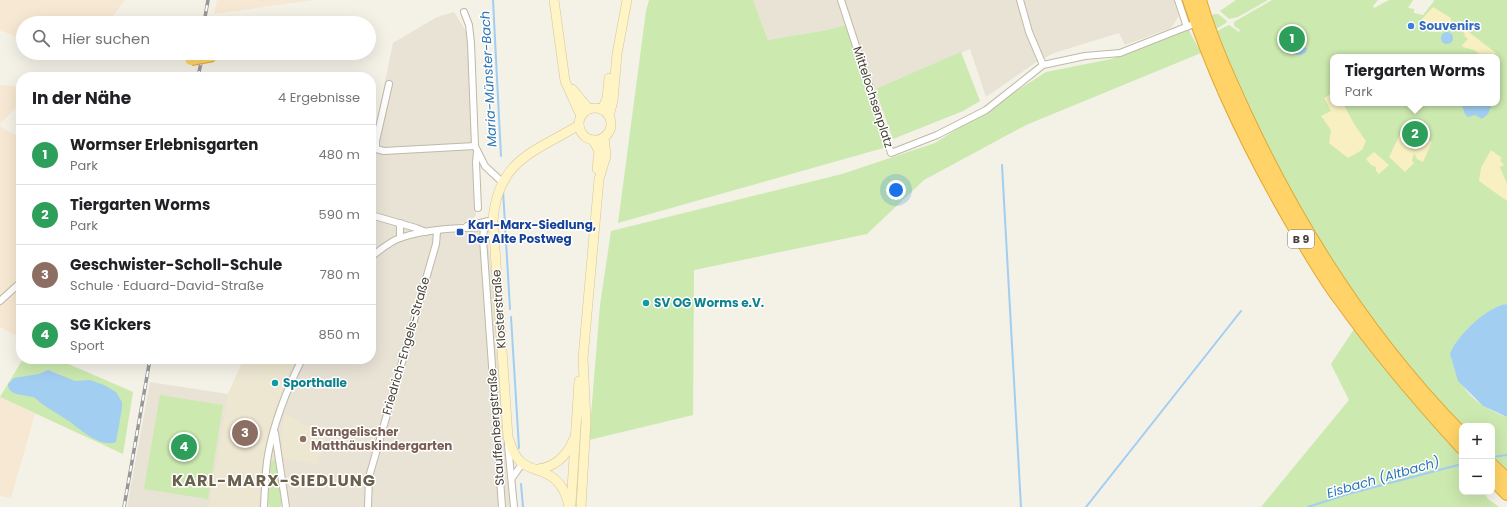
<!DOCTYPE html>
<html lang="de">
<meta charset="utf-8">
<style>
:root{--surface:#fff;--page:#f6f6f6;--text:#202124;--muted:#757577;--line:#e0e0e0;--accent:#111827}
body{margin:0;font-family:Poppins,sans-serif;background:var(--page);color:var(--text)}
.controls{position:absolute;right:12px;bottom:12px;display:grid;overflow:hidden;border-radius:8px;box-shadow:0 4px 16px #0002}
.controls button{width:36px;height:36px;display:grid;place-items:center;padding:0;border:0;border-bottom:1px solid var(--line);background:var(--surface);color:var(--text);font:20px sans-serif}
.you{position:absolute;left:896px;top:190px;width:14px;height:14px;margin:-10px;border:3px solid #fff;border-radius:50%;background:#1a73e8;box-shadow:0 0 0 6px #1a73e833}
.badge{display:grid;place-items:center;width:26px;height:26px;border-radius:50%;background:var(--accent);color:#fff;font-size:13px;font-weight:700}
.pin{position:absolute;translate:-50% -50%;border:2px solid #fff;box-shadow:0 1px 4px #0006}
.popup{position:absolute;left:1330px;top:54px;width:170px;height:52px;box-sizing:border-box;display:grid;place-content:center;border-radius:8px;background:var(--surface);filter:drop-shadow(0 1px 3px #0005);font-size:13px;white-space:nowrap;color:var(--muted)}
.popup b{font-size:15px;color:var(--text)}
.popup::after{content:'';position:absolute;left:50%;top:100%;margin-left:-8px;border:8px solid transparent;border-top-color:var(--surface)}
.list{margin:0;padding:0;list-style:none}
h2{display:flex;justify-content:space-between;align-items:center;height:52px;margin:0;padding:0 16px;font-size:17px}
h2 small{font-size:13px;font-weight:400;color:var(--muted)}
.list li{display:grid;grid-template-columns:26px 1fr auto;gap:12px;align-items:center;box-sizing:border-box;height:60px;padding:0 16px;border-top:1px solid var(--line)}
.list b{display:block;font-size:15px;white-space:nowrap}
.list p{margin:0;font-size:13px;white-space:nowrap;color:var(--muted)}
.list em{font-size:13px;font-style:normal;color:var(--muted)}
.icon{flex:none;width:22px;height:22px;fill:none;stroke:currentColor;stroke-width:2;stroke-linecap:round;stroke-linejoin:round}
.map{position:relative;flex:none;width:1507px;height:507px;overflow:hidden}
.search{position:absolute;background:var(--surface);box-shadow:0 4px 16px #0002;left:16px;top:16px;width:360px;height:44px;display:flex;align-items:center;gap:10px;box-sizing:border-box;padding:0 14px;border-radius:22px;color:var(--muted);font-size:15px}
.panel{position:absolute;background:var(--surface);box-shadow:0 4px 16px #0002;left:16px;top:72px;width:360px;height:292px;border-radius:16px}
.map>svg:first-child{display:block}
.residential{fill:#e8e3d5}
.commercial{fill:#f6e8d2}
.education{fill:#ede6d1}
.green{fill:#cce9af;fill-rule:evenodd}
.sand{fill:#f9f0c2}
.water{fill:#a2cef2}
.lines{fill:none;stroke-linecap:round;stroke-linejoin:round}
.stream{stroke:#a2cef2;stroke-width:2}
.street-casing{stroke:#c0b9a9;stroke-width:8}
.secondary-casing{stroke:#d5c696;stroke-width:10}
.highway-casing{stroke:#e1a934;stroke-width:14}
.street{stroke:#fff;stroke-width:6}
.secondary{stroke:#fff4c6;stroke-width:9}
.highway{stroke:#ffd367;stroke-width:12}
.rail-casing{stroke:#979797;stroke-width:3.5}
.rail{stroke:#fff;stroke-width:2;stroke-dasharray:6;stroke-linecap:butt}
.highway-bridge-casing{stroke:#e1a934;stroke-width:14;stroke-linecap:butt}
.highway-bridge{stroke:#ffd367;stroke-width:12}
.shop-dot{fill:#3f7fe0;stroke:#fff;stroke-width:1.5}
.transit-dot{fill:#1a4fb4;stroke:#fff;stroke-width:1.5}
.culture-dot{fill:#0f9aa8;stroke:#fff;stroke-width:1.5}
.education-dot{fill:#8d6e63;stroke:#fff;stroke-width:1.5}
.labels{text-anchor:middle;stroke-width:3;stroke-linejoin:round;paint-order:stroke}
.shield{fill:#fff;stroke:#7e7a72;stroke-width:1}
.shield-label{font-size:11px;font-weight:bold;fill:#474136}
.shop-label{font-size:12px;font-weight:bold;fill:#366cbe;stroke:#fff;text-anchor:start}
.street-label{font-size:12px;fill:#474136;stroke:#fff}
.transit-label{font-size:12px;font-weight:bold;fill:#164399;stroke:#fff;text-anchor:start}
.culture-label{font-size:12px;font-weight:bold;fill:#0d838f;stroke:#fff;text-anchor:start}
.education-label{font-size:12px;font-weight:bold;fill:#785e54;stroke:#fff;text-anchor:start}
.water-label{font-size:13px;font-style:italic;fill:#2c76b6;stroke:#fff}
.district-label{font-size:16px;font-weight:bold;letter-spacing:1px;fill:#6a604d;stroke:#fff}
</style>
<div class="map">
<svg width="1507" height="507" viewBox="0 0 1507 507">
<rect width="100%" height="100%" fill="#f4f1e7"/>
<g class="residential">
<path d="M 753,0 L 1174,0 L 1179,16 L 1171,28 L 1125,45 L 1119,33 L 1054,53 L 1035,63 L 986,97 L 970,49 L 872,90 L 851,23 L 827,30 L 768,40 Z"/>
<path d="M 454,12 L 466,31 L 469,47 L 476,215 L 472,219 L 460,224 L 460,232 L 478,232 L 484,235 L 488,241 L 493,282 L 507,481 L 512,483 L 515,507 L 127,507 L 150,382 L 228,394 L 244,359 L 371,359 L 371,150 L 393,43 L 437,17 Z"/>
</g>
<g class="commercial">
<path d="M 0,0 L 125,0 L 108,23 L 23,23 L 23,40 L 0,30 Z"/>
<path d="M 217,0 L 312,0 L 214,14 Z"/>
<path d="M 0,85 L 21,87 L 21,102 L 0,124 Z"/>
<path d="M 0,125 L 4,129 L 21,138 L 21,338 L 0,327 Z"/>
<path d="M 0,397 L 35,414 L 11,498 L 0,496 Z"/>
</g>
<g class="education">
<path d="M 244,359 L 290,359 L 295,362 L 287,377 L 267,439 L 260,479 L 259,507 L 209,507 L 228,394 Z"/>
<path d="M 285,414 L 307,426 L 328,431 L 318,465 L 283,458 L 281,435 Z"/>
</g>
<g class="green">
<path d="M 649,0 L 753,0 L 768,40 L 827,30 L 848,24 L 887,147 L 618,223 L 646,11 Z"/>
<path d="M 1236,0 L 1268,0 L 1238,17 L 1229,19 L 1220,11 Z"/>
<path d="M 1272,0 L 1378,0 L 1373,6 L 1374,8 L 1389,0 L 1413,0 L 1408,8 L 1414,9 L 1414,13 L 1423,15 L 1434,1 L 1433,0 L 1507,0 L 1507,304 C 1493,306 1483,315 1474,324 C 1466,331 1456,340 1452,350 C 1449,356 1453,361 1454,367 C 1461,392 1482,409 1507,417 L 1507,473 L 1492,458 L 1492,426 L 1462,426 L 1453,418 L 1398,354 L 1365,310 L 1290,194 L 1237,85 L 1217,31 L 1229,25 L 1239,32 L 1240,30 L 1234,26 L 1234,22 ZM 1333,57 L 1497,57 L 1497,103 L 1333,103 Z"/>
<path d="M 1215,14 L 1218,14 L 1227,21 L 1226,23 L 1216,29 L 1211,16 Z"/>
<path d="M 1187,27 L 1201,53 L 1026,125 L 924,180 L 867,234 L 694,270 L 693,415 L 589,440 L 600,305 L 611,231 L 842,174 L 935,143 L 1046,72 L 1111,59 L 1141,48 Z"/>
<path d="M 961,52 L 980,101 L 963,111 L 893,139 L 875,89 Z"/>
<path d="M 1354,329 L 1452,445 L 1462,460 L 1462,492 L 1484,492 L 1488,499 L 1499,507 L 1261,507 L 1349,400 L 1331,364 Z"/>
<path d="M 23,359 L 57,359 L 133,392 L 123,454 L 0,397 Z"/>
<path d="M 160,395 L 223,405 L 208,499 L 144,489 Z"/>
<path d="M 273,460 L 276,462 L 282,502 L 280,507 L 270,507 L 268,503 L 270,465 Z"/>
</g>
<g class="sand">
<path d="M 1433,7 L 1451,18 L 1451,22 L 1457,23 L 1500,56 L 1495,53 L 1494,57 L 1484,57 L 1474,50 L 1463,47 L 1462,45 L 1468,39 L 1464,36 L 1465,34 L 1455,25 L 1438,24 L 1437,32 L 1432,32 L 1422,19 Z"/>
<path d="M 1333,93 L 1333,103 L 1343,103 L 1354,124 L 1366,141 L 1362,150 L 1348,158 L 1329,143 L 1331,130 L 1321,116 L 1331,111 L 1324,98 Z"/>
<path d="M 1402,130 L 1417,134 L 1432,142 L 1423,162 L 1417,159 L 1414,153 L 1412,161 L 1414,163 L 1405,172 L 1389,157 Z"/>
<path d="M 1491,150 L 1502,158 L 1500,160 L 1504,165 L 1500,167 L 1507,184 L 1507,201 L 1479,181 L 1481,168 Z"/>
<path d="M 1374,152 L 1389,165 L 1379,174 L 1376,171 L 1376,167 L 1371,165 L 1366,159 Z"/>
</g>
<g class="water">
<circle cx="1447" cy="38" r="6"/>
<path d="M 1300,46 L 1307,48 L 1306,52 L 1301,55 L 1293,54 L 1294,49 Z"/>
<path d="M 1461,103 L 1492,103 L 1488,114 L 1482,119 L 1475,115 L 1468,117 L 1465,114 Z"/>
<path d="M 1507,304 L 1507,417 L 1483,406 L 1458,381 L 1450,354 C 1455,337 1489,305 1507,304 Z"/>
<path d="M 48,370 L 75,381 L 90,380 L 104,385 L 116,392 L 122,402 L 122,408 L 116,442 C 100,448 81,430 69,421 C 57,413 46,408 35,398 C 26,394 8,397 8,384 L 14,378 L 39,374 Z"/>
</g>
<g class="lines">
<g class="stream">
<path d="M 493,0 L 501,156"/>
<path d="M 1002,165 L 1021,507"/>
<path d="M 503,190 L 510,309"/>
<path d="M 511,317 L 519,448"/>
<path d="M 1492,457 L 1507,455"/>
<path d="M 521,484 L 523,507"/>
<path d="M 1086,507 L 1241,311"/>
<path d="M 1308,507 L 1348,494 L 1462,464"/>
</g>
<defs>
<g id="street">
<path d="M 841,0 L 891,153 L 937,135 L 986,110 L 1043,65 L 1085,56 L 1120,53 L 1191,25"/>
<path d="M 1020,0 L 1029,32 L 1043,65"/>
<path d="M 1178,0 L 1187,27"/>
<path d="M 464,12 L 469,25 L 471,43 L 475,146 L 485,166 L 502,182"/>
<path d="M 389,84 L 376,141 L 376,149 L 384,151 L 475,146"/>
<path d="M 477,152 L 476,162 L 478,208"/>
<path d="M 371,215 L 416,228 L 426,232"/>
<path d="M 467,226 L 493,220"/>
<path d="M 484,228 L 483,239 L 502,507"/>
<path d="M 400,238 L 400,223"/>
<path d="M 371,257 C 380,250 389,242 400,238 C 429,228 463,228 493,227"/>
<path d="M 0,301 L 21,282"/>
<path d="M 275,433 L 286,507"/>
<path d="M 508,445 L 514,507"/>
<path d="M 512,478 L 522,464"/>
<path d="M 264,507 C 265,490 265,472 268,455 C 274,422 287,389 302,359"/>
<path d="M 368,507 L 369,477 L 436,244 L 437,232"/>
</g>
<g id="secondary">
<path d="M 554,0 L 565,81 L 581,116"/>
<path d="M 572,89 L 589,109"/>
<circle cx="595" cy="124" r="16"/>
<path d="M 602,110 L 607,98 L 609,78"/>
<path d="M 609,116 L 613,101 L 617,54 L 627,0"/>
<path d="M 593,140 L 599,151 L 597,169"/>
<path d="M 538,469 C 556,467 567,455 574,439"/>
<path d="M 571,504 L 579,381"/>
<path d="M 569,507 C 565,487 557,476 537,470 C 532,468 525,466 521,462 C 514,456 511,446 508,437 L 493,220 C 498,159 535,152 579,125"/>
<path d="M 581,507 L 586,422 L 583,358 L 599,179 L 606,156 L 604,137"/>
</g>
<g id="highway">
<path d="M 1189,0 C 1215,80 1252,155 1294,227 C 1309,252 1323,278 1341,301 C 1378,353 1419,401 1462,448"/>
<path d="M 1200,0 C 1211,39 1229,78 1246,115 C 1300,231 1372,342 1462,434"/>
<path d="M 1492,465 L 1507,479"/>
<path d="M 1492,479 L 1507,494"/>
</g>
</defs>
<use href="#street" class="street-casing"/>
<use href="#secondary" class="secondary-casing"/>
<use href="#highway" class="highway-casing"/>
<use href="#street" class="street"/>
<use href="#secondary" class="secondary"/>
<use href="#highway" class="highway"/>
<defs>
<g id="rail">
<path d="M 204,23 L 208,0"/>
<path d="M 198,77 L 203,53"/>
<path d="M 124,507 L 150,359"/>
</g>
</defs>
<use href="#rail" class="rail-casing"/>
<use href="#rail" class="rail"/>
<defs>
<path id="highway-bridge" d="M 191,59 L 213,55"/>
</defs>
<use href="#highway-bridge" class="highway-bridge-casing"/>
<use href="#highway-bridge" class="highway-bridge"/>
</g>
<circle class="shop-dot" cx="1411" cy="26" r="4"/>
<rect class="transit-dot" x="456" y="228" width="8" height="8" rx="2"/>
<g class="culture-dot">
<circle cx="646" cy="303" r="4"/>
<circle cx="275" cy="383" r="4"/>
</g>
<circle class="education-dot" cx="303" cy="439" r="4"/>
<g class="labels">
<rect class="shield" x="1288" y="230" width="26" height="18" rx="3"/>
<g class="shield-label">
<text x="1301" y="243">B 9</text>
</g>
<g class="shop-label">
<text x="1419" y="30">Souvenirs</text>
</g>
<g class="street-label">
<text transform="translate(873 97) rotate(72)" y="4">Mittelochsenplatz</text>
<text transform="translate(499 309) rotate(-94)" y="4">Klosterstraße</text>
<text transform="translate(406 346) rotate(-74)" y="4">Friedrich-Engels-Straße</text>
<text transform="translate(496 427) rotate(-94)" y="4">Stauffenbergstraße</text>
</g>
<g class="transit-label">
<text x="468" y="229">Karl-Marx-Siedlung,<tspan x="468" dy="14">Der Alte Postweg</tspan></text>
</g>
<g class="culture-label">
<text x="654" y="307">SV OG Worms e.V.</text>
<text x="283" y="387">Sporthalle</text>
</g>
<g class="education-label">
<text x="311" y="436">Evangelischer<tspan x="311" dy="14">Matthäuskindergarten</tspan></text>
</g>
<g class="water-label">
<text transform="translate(488 79) rotate(-93)" y="5">Maria-Münster-Bach</text>
<text transform="translate(1383 477) rotate(-16)" y="5">Eisbach (Altbach)</text>
</g>
<g class="district-label">
<text x="274" y="486">KARL-MARX-SIEDLUNG</text>
</g>
</g>
</svg>
<div class="controls">
<button>+</button>
<button>−</button>
</div>
<div class="you"></div>
<div class="pin badge" style="left:1292px;top:39px;background:#2e9e5b">1</div>
<div class="pin badge" style="left:1415px;top:134px;background:#2e9e5b">2</div>
<div class="popup"><b>Tiergarten Worms</b>Park</div>
<div class="pin badge" style="left:245px;top:433px;background:#8d6e63">3</div>
<div class="pin badge" style="left:184px;top:447px;background:#2e9e5b">4</div>
<div class="search"><svg class="icon" aria-label="search" viewBox="0 0 24 24"><circle cx="10" cy="10" r="6"/><path d="M15 15l6 6"/></svg>Hier suchen</div>
<section class="panel">
<h2>In der Nähe<small>4 Ergebnisse</small></h2>
<ul class="list">
<li><span class="badge" style="background:#2e9e5b">1</span><div><b>Wormser Erlebnisgarten</b><p>Park</p></div><em>480 m</em></li>
<li><span class="badge" style="background:#2e9e5b">2</span><div><b>Tiergarten Worms</b><p>Park</p></div><em>590 m</em></li>
<li><span class="badge" style="background:#8d6e63">3</span><div><b>Geschwister-Scholl-Schule</b><p>Schule · Eduard-David-Straße</p></div><em>780 m</em></li>
<li><span class="badge" style="background:#2e9e5b">4</span><div><b>SG Kickers</b><p>Sport</p></div><em>850 m</em></li>
</ul>
</section>
</div>
